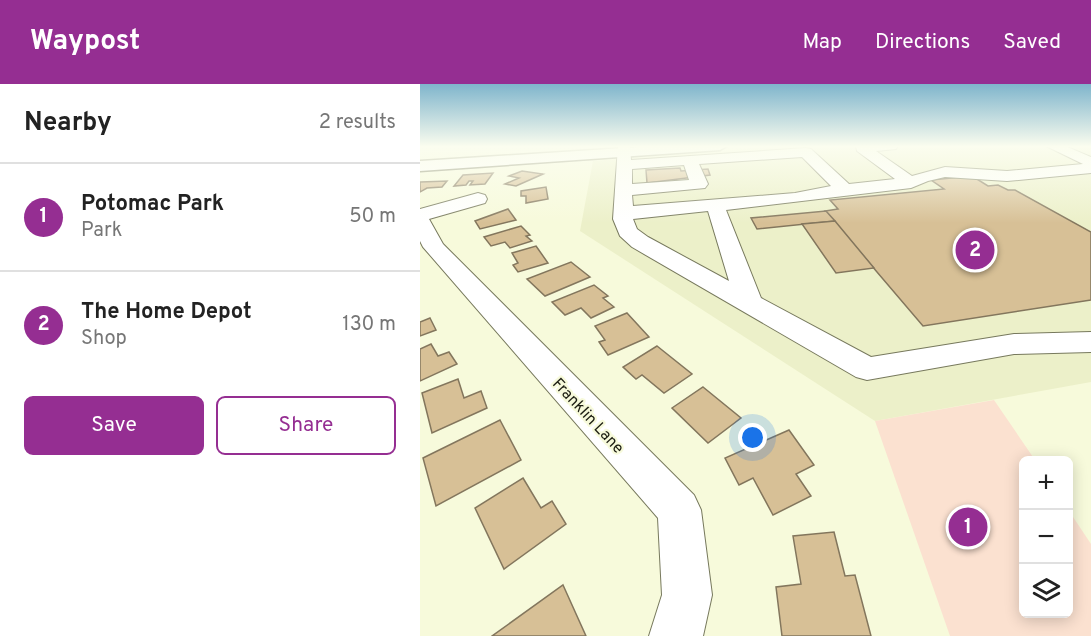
<!DOCTYPE html>
<meta charset="utf-8">
<style>
:root{--surface:#fff;--page:#f6f6f6;--text:#222;--muted:#767676;--line:#e0e0e0;--accent:#952e92}
body{margin:0;font-family:Overpass,sans-serif;background:var(--page);color:var(--text)}
.controls{position:absolute;right:18px;bottom:18px;display:grid;overflow:hidden;border-radius:9px;box-shadow:0 3px 15px #0003}
.controls button{width:54px;height:54px;display:grid;place-items:center;padding:0;border:0;border-bottom:2px solid var(--line);background:var(--surface);color:var(--text);font:30px sans-serif}
.you{position:absolute;left:333px;top:354px;width:21px;height:21px;margin:-15px;border:4px solid #fff;border-radius:50%;background:#1a73e8;box-shadow:0 0 0 9px #1a73e833}
.badge{display:grid;place-items:center;width:39px;height:39px;border-radius:50%;background:var(--accent);color:#fff;font-size:20px;font-weight:700}
.pin{position:absolute;translate:-50% -50%;border:3px solid #fff;box-shadow:0 2px 6px #0006}
.list{margin:0;padding:0;list-style:none}
h2{display:flex;justify-content:space-between;align-items:center;height:78px;margin:0;padding:0 24px;font-size:26px}
h2 small{font-size:20px;font-weight:400;color:var(--muted)}
.list li{display:grid;grid-template-columns:39px 1fr auto;gap:18px;align-items:center;box-sizing:border-box;height:108px;padding:0 24px;border-top:2px solid var(--line)}
.list b{display:block;font-size:22px;white-space:nowrap}
.list p{margin:0;font-size:20px;white-space:nowrap;color:var(--muted)}
.list em{font-size:20px;font-style:normal;color:var(--muted)}
.actions{display:flex;gap:12px;padding:18px 24px}
.actions a{flex:1;padding:14px 0;border:2px solid var(--accent);border-radius:9px;text-align:center;font-size:21px;color:var(--accent)}
.actions .main{background:var(--accent);color:#fff}
.icon{flex:none;width:33px;height:33px;fill:none;stroke:currentColor;stroke-width:2;stroke-linecap:round;stroke-linejoin:round}
.map{position:relative;flex:none;width:671px;height:552px;overflow:hidden}
header{display:flex;align-items:center;gap:36px;box-sizing:border-box;height:84px;padding:0 30px;background:var(--accent);color:#fff}
header strong{font-size:28px}
nav{display:flex;gap:33px;margin-inline-start:auto;font-size:21px}
main{display:flex}
aside{flex:1;background:var(--surface)}
.map>svg:first-child{display:block}
.built{fill:#ecf0c9}
.green{fill:#fbe1d0}
.building{fill:#d7c096;stroke:#83765d;stroke-width:1.5}
.lines{fill:none;stroke-linecap:round;stroke-linejoin:round}
.minor-casing{stroke:#77795d;stroke-width:2}
.major-casing{stroke:#77795d;stroke-width:3}
.minor{fill:#fff;fill-rule:evenodd}
.major{fill:#fff;fill-rule:evenodd}
.labels{text-anchor:middle;stroke-width:4.5;stroke-linejoin:round;paint-order:stroke}
.street-label{font-size:16px;fill:#1c1d12;stroke:#f7fadb}
</style>
<header>
<strong>Waypost</strong>
<nav><a>Map</a><a>Directions</a><a>Saved</a></nav>
</header>
<main>
<aside>
<h2>Nearby<small>2 results</small></h2>
<ul class="list">
<li><span class="badge">1</span><div><b>Potomac Park</b><p>Park</p></div><em>50 m</em></li>
<li><span class="badge">2</span><div><b>The Home Depot</b><p>Shop</p></div><em>130 m</em></li>
</ul>
<div class="actions"><a class="main">Save</a><a>Share</a></div>
</aside>
<div class="map">
<svg width="671" height="552" viewBox="0 0 671 552">
<rect width="100%" height="100%" fill="#f7fadb"/>
<path class="built" d="M 359,62 L 671,62 L 671,298 L 455,337 L 160,147 L 173,77 Z"/>
<path class="green" d="M 574,316 L 615,376 L 604,376 L 604,530 L 648,530 L 649,427 L 671,460 L 671,552 L 530,552 L 455,337 Z"/>
<g class="building">
<path d="M 260,84 L 261,87 L 288,85 L 290,91 L 227,99 L 226,86 Z"/>
<path d="M 102,87 L 123,90 L 96,102 L 85,100 L 99,94 L 89,92 Z"/>
<path d="M 73,89 L 65,100 L 50,101 L 53,97 L 49,97 L 46,101 L 34,102 L 43,91 Z"/>
<path d="M 552,92 L 568,102 L 578,101 L 588,106 L 595,106 L 671,148 L 671,216 L 503,242 L 405,127 L 418,125 L 410,116 L 524,105 L 511,96 Z"/>
<path d="M 27,97 L 22,103 L 7,104 L 0,108 L 0,98 Z"/>
<path d="M 126,103 L 128,115 L 106,119 L 106,112 L 101,112 L 101,107 Z"/>
<path d="M 88,125 L 96,136 L 60,145 L 55,137 Z"/>
<path d="M 406,127 L 415,137 L 337,145 L 331,134 Z"/>
<path d="M 415,137 L 454,184 L 416,189 L 382,140 Z"/>
<path d="M 101,142 L 110,151 L 106,152 L 112,157 L 90,164 L 85,158 L 71,162 L 64,153 Z"/>
<path d="M 116,162 L 128,179 L 98,188 L 93,181 L 98,179 L 92,169 Z"/>
<path d="M 151,178 L 170,193 L 125,212 L 107,195 Z"/>
<path d="M 174,201 L 188,212 L 183,214 L 194,223 L 171,234 L 161,224 L 145,231 L 132,218 Z"/>
<path d="M 207,229 L 229,253 L 188,271 L 179,258 L 185,256 L 175,242 Z"/>
<path d="M 10,234 L 16,246 L 0,252 L 0,238 Z"/>
<path d="M 11,260 L 18,272 L 29,268 L 37,280 L 0,297 L 0,265 Z"/>
<path d="M 237,262 L 272,290 L 244,309 L 222,291 L 216,295 L 203,283 Z"/>
<path d="M 38,295 L 44,314 L 61,307 L 67,324 L 12,349 L 2,309 Z"/>
<path d="M 283,303 L 321,334 L 288,359 L 252,324 Z"/>
<path d="M 80,336 L 101,376 L 16,422 L 3,374 Z"/>
<path d="M 369,346 L 394,381 L 376,390 L 391,412 L 353,431 L 333,394 L 319,401 L 305,374 Z"/>
<path d="M 103,394 L 121,424 L 132,417 L 146,440 L 84,485 L 55,424 Z"/>
<path d="M 414,448 L 425,492 L 435,491 L 451,552 L 362,552 L 356,503 L 381,500 L 373,452 Z"/>
<path d="M 143,501 L 166,552 L 72,552 Z"/>
</g>
<g class="lines">
<defs>
<g id="minor">
<path d="M 198,62 L 210,62 L 211,76 L 386,64 L 391,65 L 429,100 L 475,95 L 437,67 L 436,62 L 478,62 L 476,65 L 456,67 L 492,92 L 525,83 L 587,87 L 663,80 L 626,62 L 645,62 L 671,73 L 671,89 L 587,97 L 525,93 L 508,97 L 491,104 L 306,126 L 341,214 L 451,273 L 594,250 L 671,248 L 671,268 L 594,270 L 447,296 L 436,293 L 212,163 L 200,152 L 193,135 ZM 382,73 L 411,102 L 375,109 L 213,122 L 212,111 L 285,104 L 288,100 L 279,80 ZM 264,81 L 269,96 L 212,100 L 212,85 ZM 288,127 L 309,197 L 228,153 L 217,145 L 213,135 Z"/>
<path d="M 58,109 L 65,111 L 67,115 L 65,119 L 9,135 L 23,160 L 274,411 L 281,426 L 292,511 L 283,552 L 229,552 L 242,511 L 238,434 L 3,163 L 0,157 L 0,125 Z"/>
</g>
<path id="major" d="M 235,62 L 307,62 L 300,66 L 0,87 L 0,77 Z"/>
</defs>
<use href="#minor" class="minor-casing"/>
<use href="#major" class="major-casing"/>
<use href="#minor" class="minor"/>
<use href="#major" class="major"/>
</g>
<linearGradient id="sky" x2="0" y2="1"><stop stop-color="#7fb5cc"/><stop offset="0.45" stop-color="#fbfdef"/><stop offset="1" stop-color="#fbfdef" stop-opacity="0"/></linearGradient>
<rect width="671" height="139" fill="url(#sky)"/>
<g class="labels">
<g class="street-label">
<text transform="translate(169 331) rotate(47)" y="6">Franklin Lane</text>
</g>
</g>
</svg>
<div class="controls">
<button>+</button>
<button>−</button>
<button><svg class="icon" aria-label="layers" viewBox="0 0 24 24"><path d="M12 4l9 5-9 5-9-5zM3 14l9 5 9-5"/></svg></button>
</div>
<div class="you"></div>
<div class="pin badge" style="left:548px;top:443px">1</div>
<div class="pin badge" style="left:555px;top:166px">2</div>
</div>
</main>
